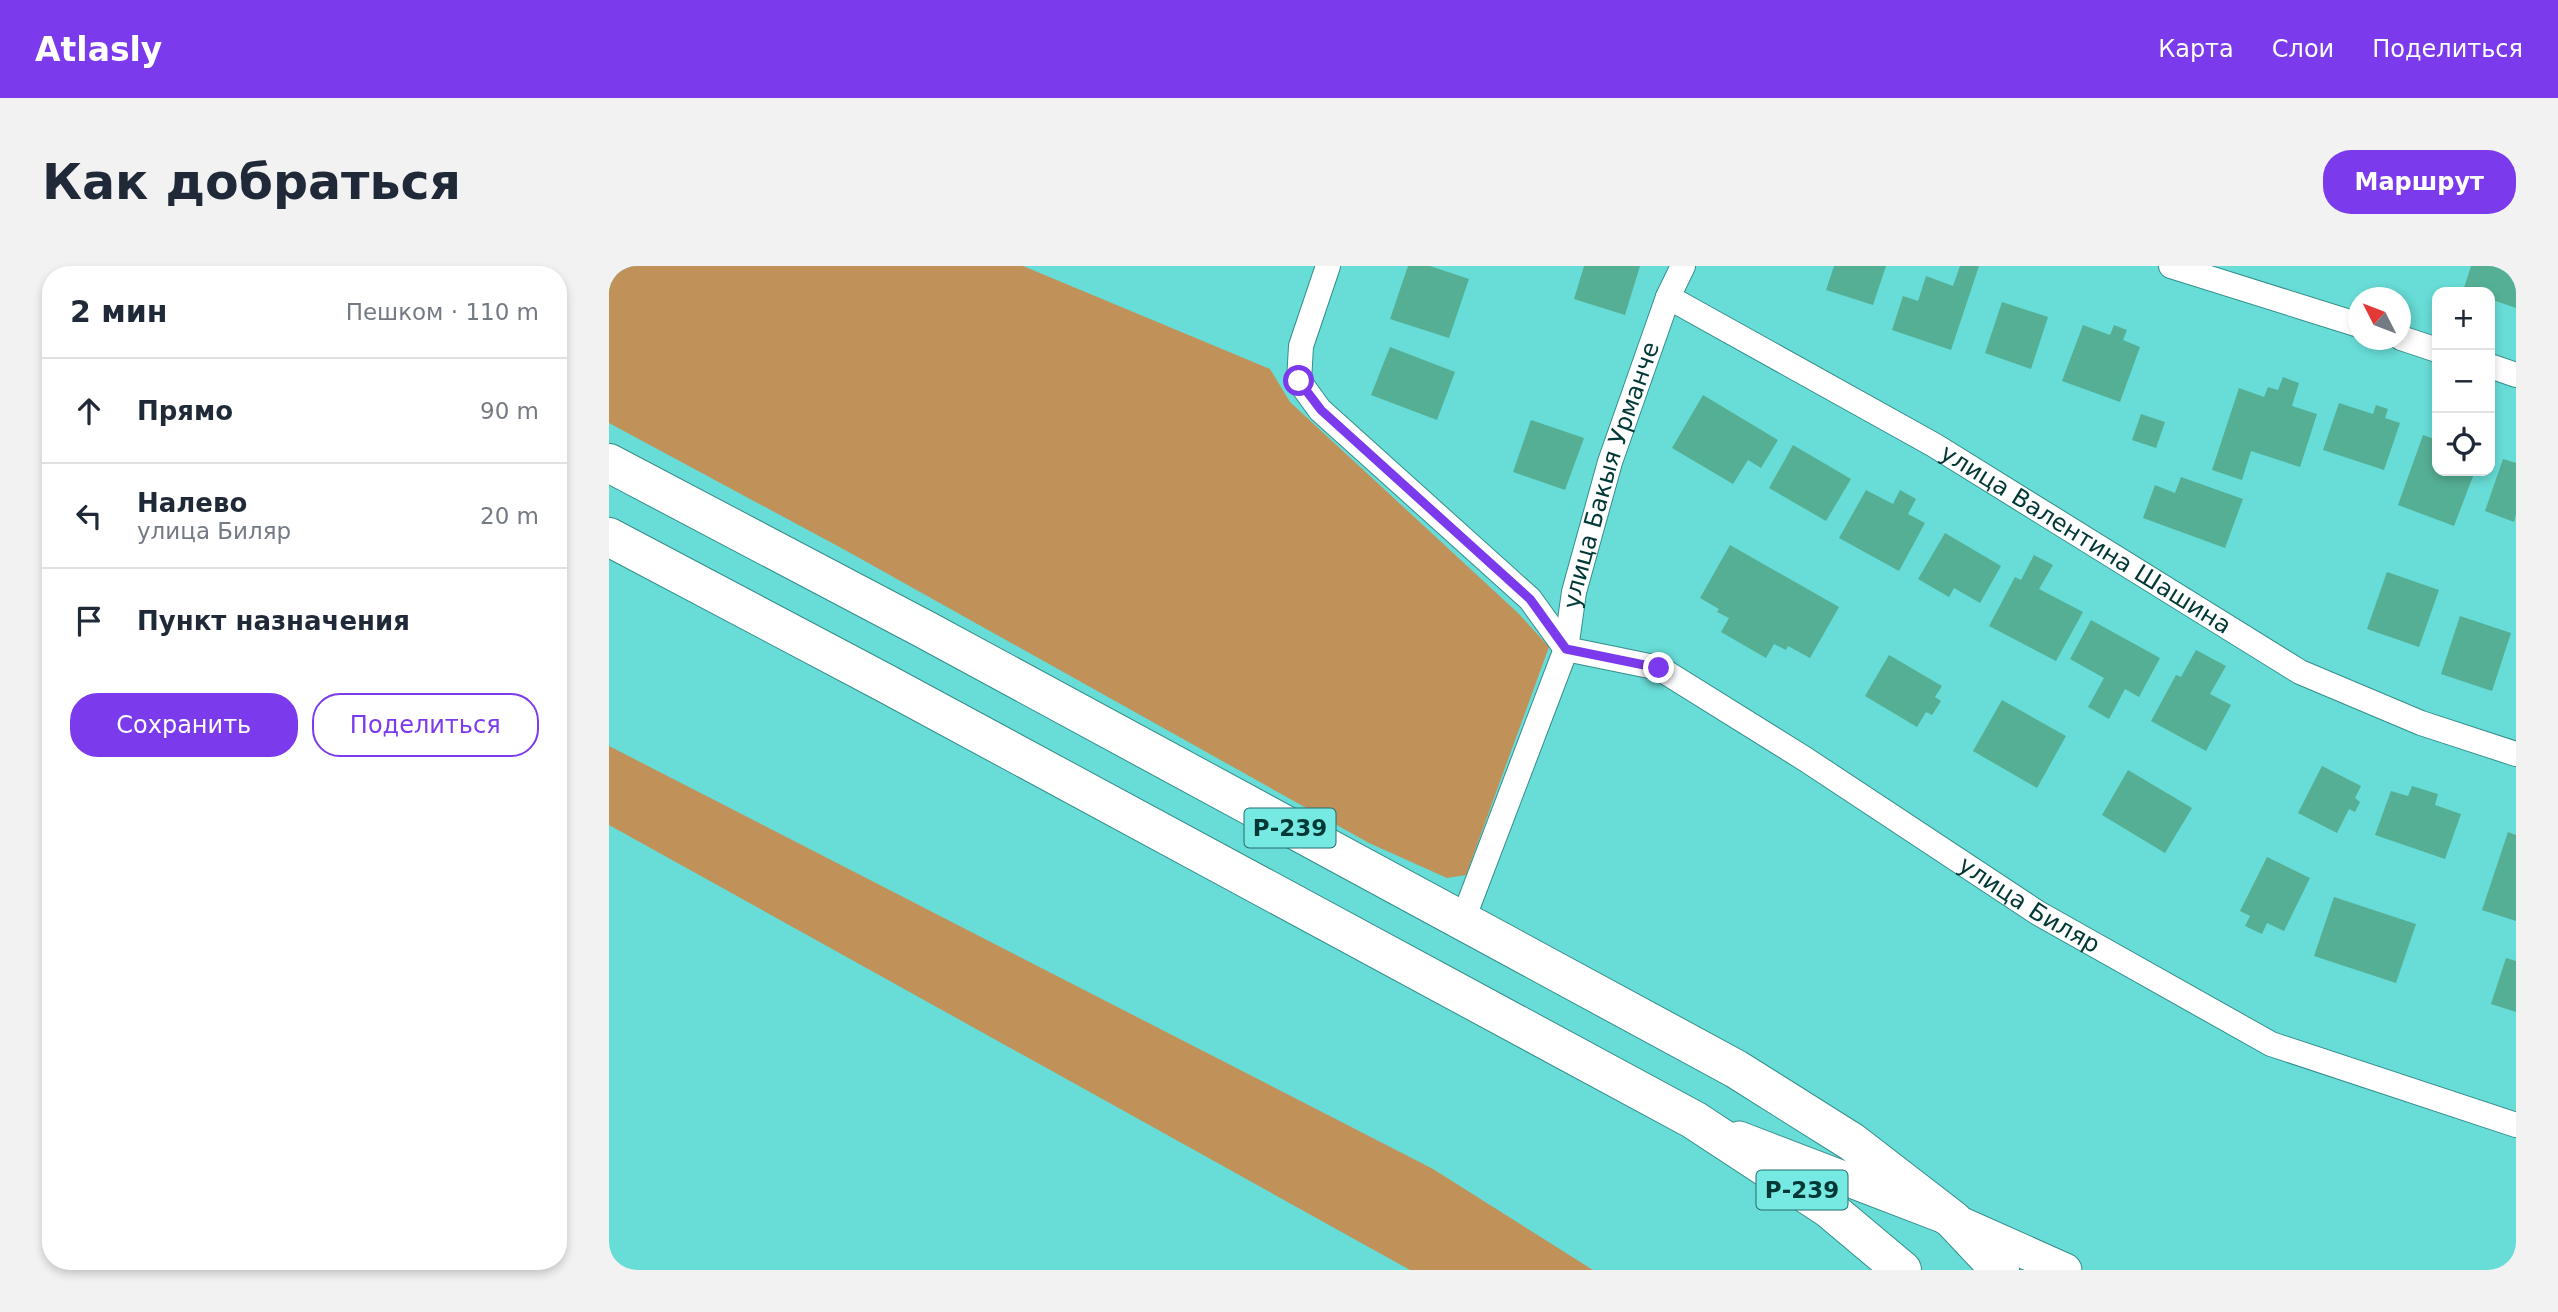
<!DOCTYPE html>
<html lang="ru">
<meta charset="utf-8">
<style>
:root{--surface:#fff;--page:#f2f2f3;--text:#1f2937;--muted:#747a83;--line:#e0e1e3;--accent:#7c3aed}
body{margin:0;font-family:"DejaVu Sans",sans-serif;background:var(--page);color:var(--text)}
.controls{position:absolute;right:21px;top:21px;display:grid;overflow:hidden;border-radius:14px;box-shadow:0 4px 10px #0003}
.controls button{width:63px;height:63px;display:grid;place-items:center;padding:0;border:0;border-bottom:2px solid var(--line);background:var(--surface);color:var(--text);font:35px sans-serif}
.compass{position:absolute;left:1739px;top:21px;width:63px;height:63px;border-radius:50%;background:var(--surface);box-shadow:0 4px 10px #0003;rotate:312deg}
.stop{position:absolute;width:21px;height:21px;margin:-16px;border:5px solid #7c3aed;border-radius:50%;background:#fff}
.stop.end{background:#7c3aed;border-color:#fff;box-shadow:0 2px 7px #0008}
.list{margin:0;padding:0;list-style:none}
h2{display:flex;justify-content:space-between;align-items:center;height:91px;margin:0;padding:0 28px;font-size:30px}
h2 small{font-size:23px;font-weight:400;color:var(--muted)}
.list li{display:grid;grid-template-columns:46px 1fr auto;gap:21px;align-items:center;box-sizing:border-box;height:105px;padding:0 28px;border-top:2px solid var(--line)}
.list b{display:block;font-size:26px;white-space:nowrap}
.list p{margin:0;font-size:23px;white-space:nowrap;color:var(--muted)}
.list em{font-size:23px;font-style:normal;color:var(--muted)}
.actions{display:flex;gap:14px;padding:21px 28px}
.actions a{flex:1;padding:16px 0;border:2px solid var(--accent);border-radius:28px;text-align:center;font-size:24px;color:var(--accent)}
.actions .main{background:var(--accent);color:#fff}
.icon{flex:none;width:38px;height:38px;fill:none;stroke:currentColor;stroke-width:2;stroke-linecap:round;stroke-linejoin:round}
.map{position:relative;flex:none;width:1907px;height:1004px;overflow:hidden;border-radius:28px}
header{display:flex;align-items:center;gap:42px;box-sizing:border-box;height:98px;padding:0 35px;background:var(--accent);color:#fff}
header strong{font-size:33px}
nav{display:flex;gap:38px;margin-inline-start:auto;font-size:24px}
.intro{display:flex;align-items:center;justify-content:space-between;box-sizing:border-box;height:168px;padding:0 42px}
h1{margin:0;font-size:49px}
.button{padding:18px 32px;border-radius:28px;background:var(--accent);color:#fff;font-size:24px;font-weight:700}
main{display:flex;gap:42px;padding:0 42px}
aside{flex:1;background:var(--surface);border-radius:28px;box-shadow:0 4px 10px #0003}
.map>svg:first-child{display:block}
.green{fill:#c0925a}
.building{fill:#55af94}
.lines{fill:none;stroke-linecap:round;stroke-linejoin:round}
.minor-casing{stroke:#348e8a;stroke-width:26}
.secondary-casing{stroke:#348e8a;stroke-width:35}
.trunk-casing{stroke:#348e8a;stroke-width:40}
.minor{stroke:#fff;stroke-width:24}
.secondary{stroke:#fff;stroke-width:33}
.trunk{stroke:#fff;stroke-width:38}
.route{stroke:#7c3aed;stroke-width:9}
.labels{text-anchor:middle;stroke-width:5;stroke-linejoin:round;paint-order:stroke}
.shield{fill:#76e9e3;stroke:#236d6a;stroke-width:2}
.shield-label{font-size:23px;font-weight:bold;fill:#003836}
.street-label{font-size:24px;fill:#003836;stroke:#76e9e3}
</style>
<header>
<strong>Atlasly</strong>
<nav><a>Карта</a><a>Слои</a><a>Поделиться</a></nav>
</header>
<div class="intro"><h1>Как добраться</h1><a class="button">Маршрут</a></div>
<main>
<aside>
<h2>2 мин<small>Пешком · 110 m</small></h2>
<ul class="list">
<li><svg class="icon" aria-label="ahead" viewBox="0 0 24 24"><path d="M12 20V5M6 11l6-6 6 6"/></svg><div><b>Прямо</b></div><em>90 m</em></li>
<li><svg class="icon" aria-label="left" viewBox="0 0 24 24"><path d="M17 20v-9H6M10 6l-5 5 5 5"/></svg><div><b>Налево</b><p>улица Биляр</p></div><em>20 m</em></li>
<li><svg class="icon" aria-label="arrive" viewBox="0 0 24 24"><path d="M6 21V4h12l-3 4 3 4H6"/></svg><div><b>Пункт назначения</b></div></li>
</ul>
<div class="actions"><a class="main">Сохранить</a><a>Поделиться</a></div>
</aside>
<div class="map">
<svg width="1907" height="1004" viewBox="0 0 1907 1004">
<rect width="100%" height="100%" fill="#68dcd6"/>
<g class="green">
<path d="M 0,0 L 414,0 L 661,103 L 681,136 L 909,347 L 940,381 L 857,609 L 838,612 L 760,577 L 236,284 L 0,157 Z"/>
<path d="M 0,480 L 824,903 L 984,1004 L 801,1004 L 0,559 Z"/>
</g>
<g class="building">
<path d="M 799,0 L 821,0 L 860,13 L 840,72 L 781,53 Z"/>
<path d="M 975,0 L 1031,0 L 1016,49 L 965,33 Z"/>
<path d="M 1225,0 L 1277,0 L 1264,39 L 1217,24 Z"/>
<path d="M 1351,0 L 1370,0 L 1342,84 L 1283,64 L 1294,30 L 1309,35 L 1317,10 L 1344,20 Z"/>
<path d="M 1862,0 L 1907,0 L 1907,42 L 1881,33 L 1881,26 L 1854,25 Z"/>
<path d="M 1393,36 L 1439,51 L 1422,103 L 1376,87 Z"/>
<path d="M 1474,59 L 1501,69 L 1505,59 L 1518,64 L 1514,74 L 1531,81 L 1511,136 L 1453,115 Z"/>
<path d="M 781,81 L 846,106 L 828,154 L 762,129 Z"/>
<path d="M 1674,111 L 1690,117 L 1683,140 L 1708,148 L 1691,201 L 1642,185 L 1633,214 L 1603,204 L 1630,122 L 1655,131 L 1659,121 L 1669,124 Z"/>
<path d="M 1094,129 L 1169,174 L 1152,202 L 1139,194 L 1124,218 L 1063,182 Z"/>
<path d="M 1730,137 L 1764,148 L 1767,139 L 1779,143 L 1776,152 L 1791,157 L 1775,204 L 1714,184 Z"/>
<path d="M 1532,148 L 1556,156 L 1547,182 L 1523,174 Z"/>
<path d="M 922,154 L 975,172 L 956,224 L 904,206 Z"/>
<path d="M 1814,169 L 1828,174 L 1828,205 L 1866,205 L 1845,260 L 1789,239 Z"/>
<path d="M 1184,179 L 1242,213 L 1217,255 L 1160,222 Z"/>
<path d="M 1894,193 L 1907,197 L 1907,248 L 1905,256 L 1876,245 Z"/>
<path d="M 1572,211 L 1634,233 L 1616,282 L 1534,252 L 1546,219 L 1566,227 Z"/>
<path d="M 1257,224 L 1284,238 L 1291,224 L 1307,233 L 1299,248 L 1316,257 L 1290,305 L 1230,272 Z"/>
<path d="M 1336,267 L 1392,300 L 1371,337 L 1345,322 L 1340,331 L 1309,313 Z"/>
<path d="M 1121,279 L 1230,341 L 1201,392 L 1179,380 L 1177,384 L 1165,378 L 1157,392 L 1112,366 L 1120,352 L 1108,346 L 1110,343 L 1091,332 Z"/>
<path d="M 1425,289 L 1444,299 L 1430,323 L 1474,346 L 1447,395 L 1380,360 L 1406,311 L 1412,314 Z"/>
<path d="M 1778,306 L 1830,324 L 1810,381 L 1758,363 Z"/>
<path d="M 1851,350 L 1902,367 L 1883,425 L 1832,408 Z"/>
<path d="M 1482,354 L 1551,392 L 1530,431 L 1516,423 L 1500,453 L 1479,441 L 1495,412 L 1461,393 Z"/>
<path d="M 1587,384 L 1617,400 L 1601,428 L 1622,439 L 1597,485 L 1542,455 L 1567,409 L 1572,411 Z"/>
<path d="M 1280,389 L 1333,420 L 1326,431 L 1332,435 L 1323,449 L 1317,446 L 1308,461 L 1256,430 Z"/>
<path d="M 1393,434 L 1457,470 L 1428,522 L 1364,485 Z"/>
<path d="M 1713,500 L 1752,520 L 1746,532 L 1751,536 L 1746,546 L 1740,543 L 1728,567 L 1689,547 Z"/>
<path d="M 1519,504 L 1583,542 L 1556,587 L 1493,549 Z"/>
<path d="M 1803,520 L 1829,528 L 1826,539 L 1852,548 L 1836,593 L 1766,569 L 1782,525 L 1799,530 Z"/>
<path d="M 1899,566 L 1907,569 L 1907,655 L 1873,644 Z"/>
<path d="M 1658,591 L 1701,612 L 1675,665 L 1658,657 L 1653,668 L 1636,660 L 1641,650 L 1631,645 Z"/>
<path d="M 1725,631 L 1807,658 L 1787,717 L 1705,690 Z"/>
<path d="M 1897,692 L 1907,695 L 1907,746 L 1882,738 Z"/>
</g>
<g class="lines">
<defs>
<g id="minor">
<path id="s1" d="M 719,0 L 692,80 L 690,115 L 711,144 L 921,333 L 957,383 L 1050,402 L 1196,493 L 1429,647 L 1662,778 L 1907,859"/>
<path d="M 1562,0 L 1750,59"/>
<path id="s2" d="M 1059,31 L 1325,179 L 1691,406 L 1812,457 L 1907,488"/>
<path d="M 1792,72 L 1828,84"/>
<path d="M 1881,100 L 1907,109"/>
<path id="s3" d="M 853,656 L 957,383 L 965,326 L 1001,196 L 1059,31 L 1074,0"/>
</g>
<path id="secondary" d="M 1130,872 L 1344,954 L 1456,1004"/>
<g id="trunk">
<path d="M 0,197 L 315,363 L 1127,803 L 1243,876 L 1344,954 L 1391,1004"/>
<path d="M 0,271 L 276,417 L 1085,854 L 1219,942 L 1293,1004"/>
</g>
</defs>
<use href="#minor" class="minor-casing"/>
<use href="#secondary" class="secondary-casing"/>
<use href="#trunk" class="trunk-casing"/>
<use href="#minor" class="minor"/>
<use href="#secondary" class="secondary"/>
<use href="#trunk" class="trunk"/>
</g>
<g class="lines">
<path class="route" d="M 690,115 L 712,144 L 921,333 L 957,383 L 1050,402"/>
</g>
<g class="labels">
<g class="shield">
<rect x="635.5" y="542.5" width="91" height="39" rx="5"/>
<rect x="1147.5" y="904.5" width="91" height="39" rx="5"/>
</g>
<g class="shield-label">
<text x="681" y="570">Р-239</text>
<text x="1193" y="932">Р-239</text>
</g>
<g class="street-label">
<text dy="8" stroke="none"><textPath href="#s3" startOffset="472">улица Бакыя Урманче</textPath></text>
<text dy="8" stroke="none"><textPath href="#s2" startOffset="483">улица Валентина Шашина</textPath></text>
<text dy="8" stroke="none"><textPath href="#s1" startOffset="1034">улица Биляр</textPath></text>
</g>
</g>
</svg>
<div class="controls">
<button>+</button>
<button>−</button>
<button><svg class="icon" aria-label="locate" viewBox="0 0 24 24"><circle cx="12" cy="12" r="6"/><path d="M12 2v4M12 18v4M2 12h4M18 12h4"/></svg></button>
</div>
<svg class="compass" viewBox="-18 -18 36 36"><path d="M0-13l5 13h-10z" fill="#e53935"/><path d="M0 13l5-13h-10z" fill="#747a83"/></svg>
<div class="stop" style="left:690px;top:115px"></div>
<div class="stop end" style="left:1050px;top:402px"></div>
</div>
</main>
